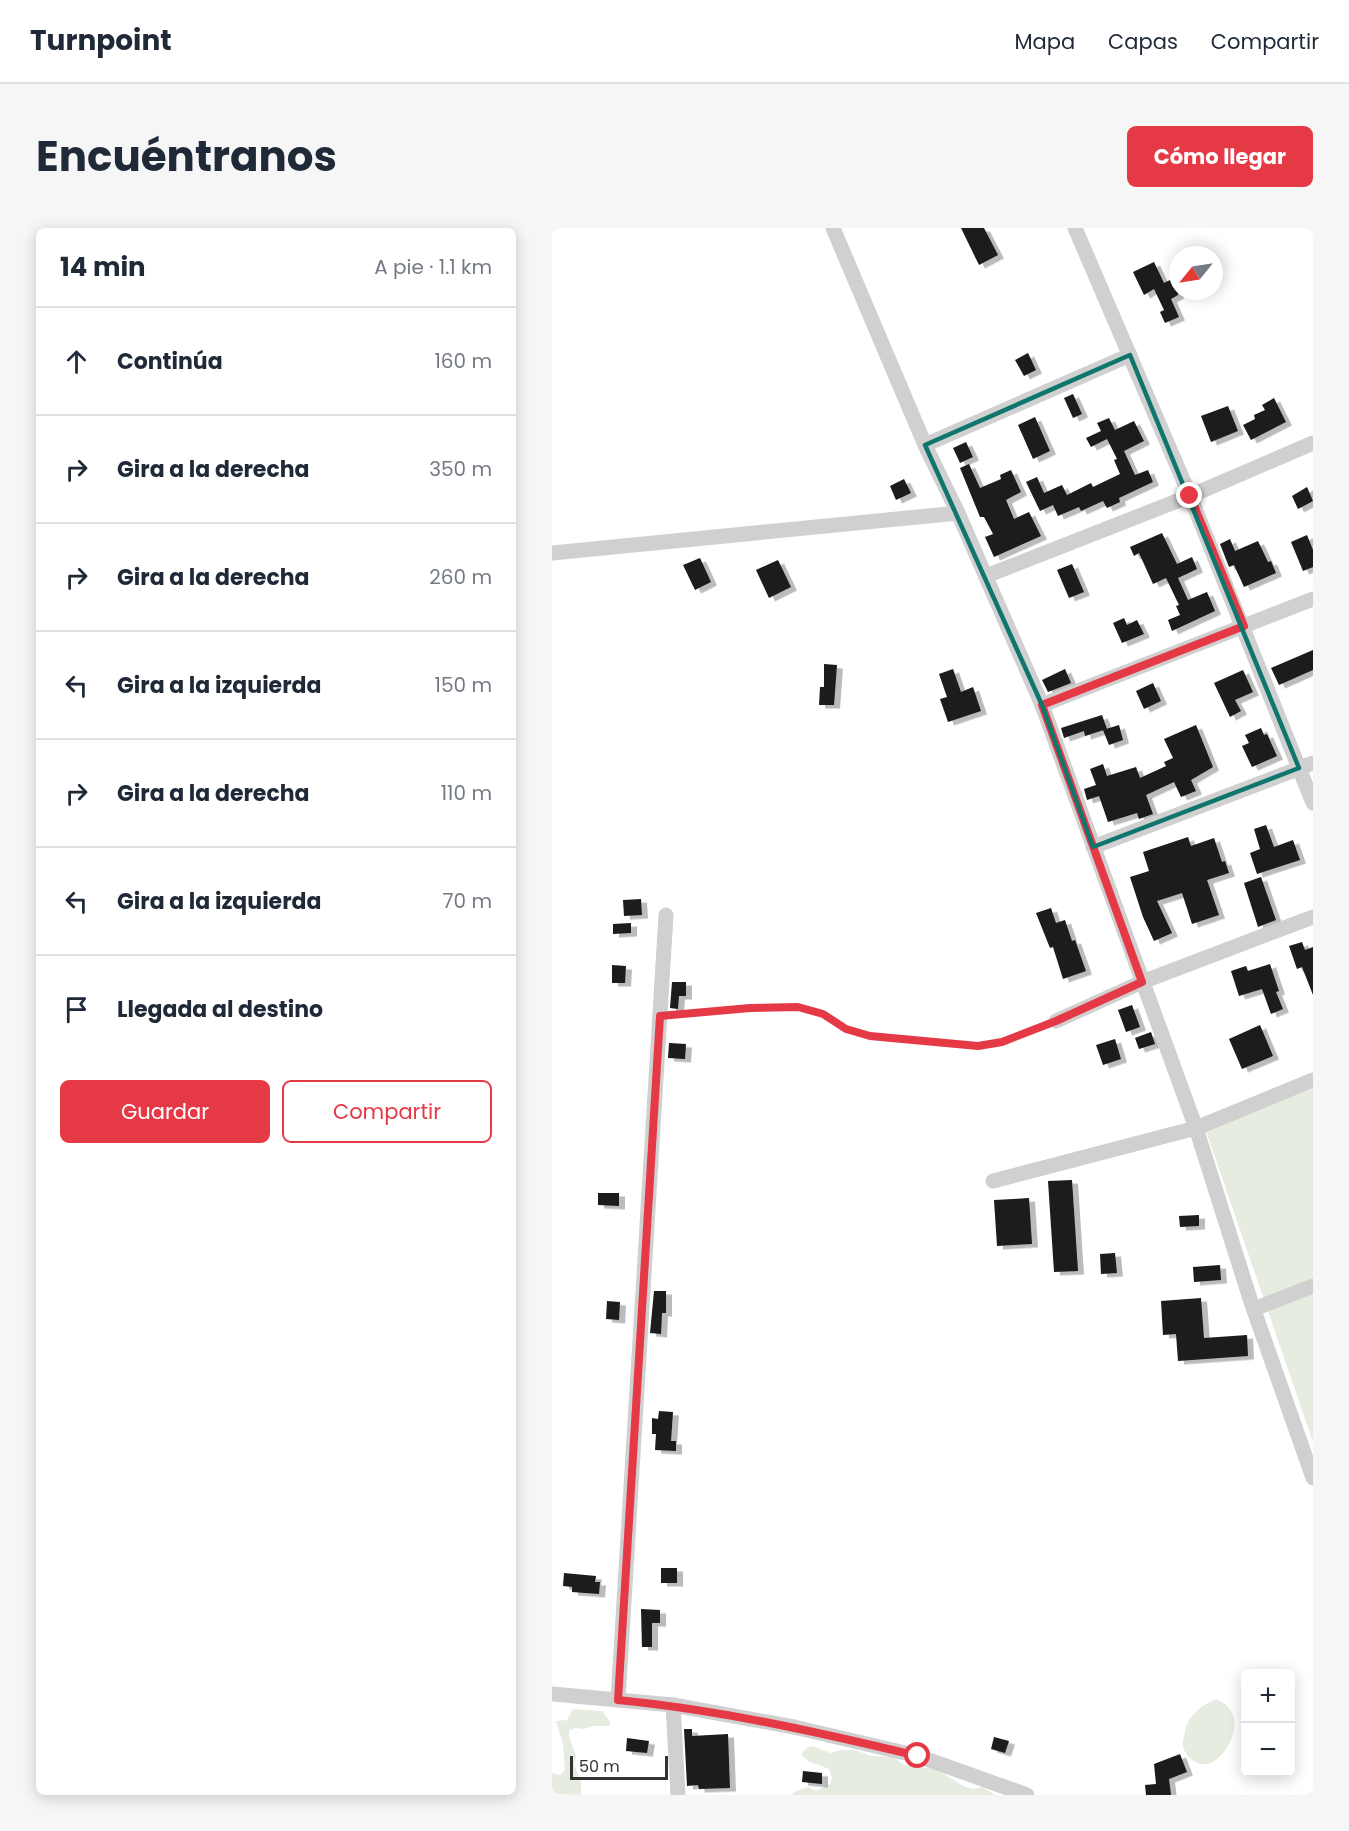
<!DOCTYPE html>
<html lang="es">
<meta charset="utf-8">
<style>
:root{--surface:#fff;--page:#f6f6f7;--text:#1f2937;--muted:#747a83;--line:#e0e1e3;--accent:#e63946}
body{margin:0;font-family:Poppins,sans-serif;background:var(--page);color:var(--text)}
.controls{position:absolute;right:18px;bottom:18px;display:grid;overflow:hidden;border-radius:9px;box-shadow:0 3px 15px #0003}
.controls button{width:54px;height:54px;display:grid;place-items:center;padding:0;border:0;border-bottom:2px solid var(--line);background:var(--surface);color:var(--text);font:30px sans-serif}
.compass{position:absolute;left:617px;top:18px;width:54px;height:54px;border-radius:50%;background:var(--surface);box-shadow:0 3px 15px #0003;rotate:240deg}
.scale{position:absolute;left:18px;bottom:15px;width:98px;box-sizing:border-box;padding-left:6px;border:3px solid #333;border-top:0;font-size:16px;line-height:21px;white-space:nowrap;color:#333;-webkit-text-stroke:4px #fff;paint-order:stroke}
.stop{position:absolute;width:18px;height:18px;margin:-14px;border:4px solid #e63946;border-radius:50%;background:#fff}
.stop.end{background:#e63946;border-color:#fff;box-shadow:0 2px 6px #0008}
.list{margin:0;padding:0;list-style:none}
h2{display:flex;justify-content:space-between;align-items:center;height:78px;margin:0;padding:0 24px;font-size:26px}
h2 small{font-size:20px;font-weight:400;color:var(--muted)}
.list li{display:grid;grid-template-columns:39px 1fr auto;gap:18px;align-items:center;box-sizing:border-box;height:108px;padding:0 24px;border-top:2px solid var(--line)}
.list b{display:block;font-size:22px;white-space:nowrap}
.list em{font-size:20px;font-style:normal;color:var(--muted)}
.actions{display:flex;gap:12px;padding:18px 24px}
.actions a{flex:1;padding:14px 0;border:2px solid var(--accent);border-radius:9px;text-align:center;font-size:21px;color:var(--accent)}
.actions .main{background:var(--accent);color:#fff}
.icon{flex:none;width:33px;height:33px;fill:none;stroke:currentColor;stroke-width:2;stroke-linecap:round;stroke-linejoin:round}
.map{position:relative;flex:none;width:761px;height:1567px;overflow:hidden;border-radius:9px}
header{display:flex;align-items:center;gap:36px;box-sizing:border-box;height:84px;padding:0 30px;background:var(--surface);border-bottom:2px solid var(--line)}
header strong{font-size:28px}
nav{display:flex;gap:33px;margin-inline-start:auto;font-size:21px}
.intro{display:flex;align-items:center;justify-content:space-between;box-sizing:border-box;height:144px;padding:0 36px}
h1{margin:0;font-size:42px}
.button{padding:15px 27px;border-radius:9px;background:var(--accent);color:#fff;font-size:21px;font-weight:700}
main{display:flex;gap:36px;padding:0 36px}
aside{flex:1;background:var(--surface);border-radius:9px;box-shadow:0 3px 15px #0003}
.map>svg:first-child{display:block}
.green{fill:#e6ecdf}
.building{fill:#1a1a1a;filter:url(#shadow)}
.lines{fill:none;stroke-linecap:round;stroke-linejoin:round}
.path{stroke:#cdcdcd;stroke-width:2;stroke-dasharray:3 3;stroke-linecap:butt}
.minor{stroke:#d0d0d0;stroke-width:15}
.route{stroke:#e63946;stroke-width:8}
.marked{fill:none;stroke:#0f766e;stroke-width:4.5;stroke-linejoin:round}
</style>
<header>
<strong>Turnpoint</strong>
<nav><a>Mapa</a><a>Capas</a><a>Compartir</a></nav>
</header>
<div class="intro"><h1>Encuéntranos</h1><a class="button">Cómo llegar</a></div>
<main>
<aside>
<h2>14 min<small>A pie · 1.1 km</small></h2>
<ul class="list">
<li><svg class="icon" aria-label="ahead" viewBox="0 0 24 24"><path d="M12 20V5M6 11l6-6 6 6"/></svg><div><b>Continúa</b></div><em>160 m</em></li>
<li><svg class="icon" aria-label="right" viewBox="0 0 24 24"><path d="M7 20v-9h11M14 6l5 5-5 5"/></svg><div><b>Gira a la derecha</b></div><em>350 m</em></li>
<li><svg class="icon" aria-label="right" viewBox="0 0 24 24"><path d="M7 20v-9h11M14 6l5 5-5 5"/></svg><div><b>Gira a la derecha</b></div><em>260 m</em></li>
<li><svg class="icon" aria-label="left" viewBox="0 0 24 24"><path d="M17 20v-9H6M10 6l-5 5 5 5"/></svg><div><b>Gira a la izquierda</b></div><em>150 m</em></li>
<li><svg class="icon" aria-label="right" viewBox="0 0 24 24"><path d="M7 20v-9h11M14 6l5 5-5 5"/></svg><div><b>Gira a la derecha</b></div><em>110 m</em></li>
<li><svg class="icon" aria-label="left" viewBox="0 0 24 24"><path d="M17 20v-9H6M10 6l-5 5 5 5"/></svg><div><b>Gira a la izquierda</b></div><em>70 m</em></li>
<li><svg class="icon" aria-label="arrive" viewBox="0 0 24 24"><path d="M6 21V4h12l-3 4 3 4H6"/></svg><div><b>Llegada al destino</b></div></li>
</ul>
<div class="actions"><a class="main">Guardar</a><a>Compartir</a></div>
</aside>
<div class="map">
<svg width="761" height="1567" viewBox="0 0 761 1567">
<defs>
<filter id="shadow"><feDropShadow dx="6" dy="3.5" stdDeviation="0" flood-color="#0004"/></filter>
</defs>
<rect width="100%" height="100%" fill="#fff"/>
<g class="green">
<path d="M 761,860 L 761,1214 L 654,903 Z"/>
<path d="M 664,1471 C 671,1474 678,1479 681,1487 C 687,1502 674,1528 659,1535 C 648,1540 633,1530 631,1518 C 630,1514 632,1508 633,1504 C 635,1488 650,1477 664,1471 Z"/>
<path d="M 21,1481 L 50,1483 L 57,1492 L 58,1498 L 40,1498 L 32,1501 L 23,1500 L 17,1502 L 17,1508 L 24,1528 L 22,1537 L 29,1554 L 29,1567 L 0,1566 L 0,1545 L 9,1547 L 13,1542 L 11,1516 L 4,1493 L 15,1492 Z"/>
<path d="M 261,1518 L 278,1525 L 288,1522 L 303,1522 L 319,1528 L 341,1529 L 352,1537 L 384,1541 L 411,1558 L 420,1561 L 430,1559 L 443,1567 L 239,1567 L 242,1564 L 256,1559 L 264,1563 L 278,1556 L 280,1550 L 277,1541 L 256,1533 L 249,1526 L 255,1520 Z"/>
</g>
<g class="building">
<path d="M 409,0 L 432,0 L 446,27 L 427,37 Z"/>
<path d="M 602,34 L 612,55 L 626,48 L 626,67 L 619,71 L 627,89 L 613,95 L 608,84 L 612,82 L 602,61 L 592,67 L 581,44 Z"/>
<path d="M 476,125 L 484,142 L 472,148 L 463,132 Z"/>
<path d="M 521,166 L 530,186 L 521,190 L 512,170 Z"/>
<path d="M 722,170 L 734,194 L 699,212 L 691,197 L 703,191 L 702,187 L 713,182 L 710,177 Z"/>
<path d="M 676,178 L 686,203 L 659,214 L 649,188 Z"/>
<path d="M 483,189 L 498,223 L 481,231 L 466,197 Z"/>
<path d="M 557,190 L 563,202 L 582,193 L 592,213 L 572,223 L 583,247 L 596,242 L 601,254 L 567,270 L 568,274 L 555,280 L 551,273 L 529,283 L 527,279 L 506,288 L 501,277 L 488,283 L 474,254 L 485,249 L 492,265 L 510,257 L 515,267 L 539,255 L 541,259 L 568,246 L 562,232 L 565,231 L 555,211 L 539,219 L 534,210 L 549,203 L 545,195 Z"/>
<path d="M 414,214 L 421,229 L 408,235 L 401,220 Z"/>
<path d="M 417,236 L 428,260 L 449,251 L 448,247 L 459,242 L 469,264 L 454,272 L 462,291 L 477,284 L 489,308 L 442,329 L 433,309 L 441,306 L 432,289 L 428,289 L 408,240 Z"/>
<path d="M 352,251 L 359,265 L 344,272 L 338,258 Z"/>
<path d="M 755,259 L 761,273 L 746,281 L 740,268 Z"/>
<path d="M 610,305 L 625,336 L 640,329 L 645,341 L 626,350 L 636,372 L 655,364 L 663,383 L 620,403 L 616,392 L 628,387 L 624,378 L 627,377 L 614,350 L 601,356 L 587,325 L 582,328 L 578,319 Z"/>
<path d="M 755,307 L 761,322 L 761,339 L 751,343 L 739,314 Z"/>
<path d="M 678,311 L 683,323 L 706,313 L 716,334 L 719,333 L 724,345 L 692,359 L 682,337 L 677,339 L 668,316 Z"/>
<path d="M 148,330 L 159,354 L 143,362 L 131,337 Z"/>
<path d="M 226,332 L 239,359 L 217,370 L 204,342 Z"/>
<path d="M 520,336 L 532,364 L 517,370 L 505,342 Z"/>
<path d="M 572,390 L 575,397 L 585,392 L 592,406 L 570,415 L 561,395 Z"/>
<path d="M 761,422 L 761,442 L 727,457 L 719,440 Z"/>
<path d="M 272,436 L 285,437 L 282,477 L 267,477 L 268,459 L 272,459 Z"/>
<path d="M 401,441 L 409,464 L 421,459 L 429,483 L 396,494 L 388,471 L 395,469 L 387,446 Z"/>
<path d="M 513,441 L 519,455 L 496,464 L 490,452 Z"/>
<path d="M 691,442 L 701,464 L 683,472 L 689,483 L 678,489 L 662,455 Z"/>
<path d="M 601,455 L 609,473 L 592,481 L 584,463 Z"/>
<path d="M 550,487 L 555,501 L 533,508 L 532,503 L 512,510 L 509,500 Z"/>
<path d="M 567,497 L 571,512 L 557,517 L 551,502 Z"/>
<path d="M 644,497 L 661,539 L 639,552 L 644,563 L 629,569 L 622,554 L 594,567 L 601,586 L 587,591 L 585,585 L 556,594 L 547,568 L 535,572 L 532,561 L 544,557 L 538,541 L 551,536 L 555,548 L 584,539 L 588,550 L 614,538 L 612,534 L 621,530 L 612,511 Z"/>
<path d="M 709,500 L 712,507 L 715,506 L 725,528 L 700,539 L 690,518 L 697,515 L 693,507 Z"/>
<path d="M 714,597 L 722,619 L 741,612 L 748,632 L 705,646 L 698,625 L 708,621 L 702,601 Z"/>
<path d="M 636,609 L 639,618 L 662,610 L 670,634 L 673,633 L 677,645 L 655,652 L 667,687 L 640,696 L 630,665 L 605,673 L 620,705 L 602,713 L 591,689 L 578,649 L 597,643 L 591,624 Z"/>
<path d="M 709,649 L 724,692 L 706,699 L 692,655 Z"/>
<path d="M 89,671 L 90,687 L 72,688 L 71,672 Z"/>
<path d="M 499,680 L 504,695 L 513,692 L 520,713 L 523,712 L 534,743 L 511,751 L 501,719 L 498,720 L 484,685 Z"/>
<path d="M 79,695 L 79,705 L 61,706 L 61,696 Z"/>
<path d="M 750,714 L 753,722 L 761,719 L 761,767 L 750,739 L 745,741 L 737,718 Z"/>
<path d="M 718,736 L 727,763 L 724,764 L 731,781 L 719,786 L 710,761 L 687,768 L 679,743 L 694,738 L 696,743 Z"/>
<path d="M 60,737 L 74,738 L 73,755 L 60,755 Z"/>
<path d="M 120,754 L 134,754 L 134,768 L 127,768 L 126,781 L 118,780 Z"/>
<path d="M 580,777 L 588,799 L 574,804 L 566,782 Z"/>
<path d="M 708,797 L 721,828 L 690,841 L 677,811 Z"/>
<path d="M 599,804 L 603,816 L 587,821 L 583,810 Z"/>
<path d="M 563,811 L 569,831 L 551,837 L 544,817 Z"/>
<path d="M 117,815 L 134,816 L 133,831 L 116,830 Z"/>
<path d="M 520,952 L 526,1043 L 502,1044 L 496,953 Z"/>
<path d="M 46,965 L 67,965 L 67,978 L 46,977 Z"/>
<path d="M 477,970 L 480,1016 L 445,1018 L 442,972 Z"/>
<path d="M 647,987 L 647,998 L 628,999 L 627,988 Z"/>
<path d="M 563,1025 L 565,1045 L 549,1046 L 548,1026 Z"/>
<path d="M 668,1037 L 669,1052 L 642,1054 L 641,1039 Z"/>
<path d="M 102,1063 L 114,1063 L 114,1085 L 110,1085 L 109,1106 L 98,1105 Z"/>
<path d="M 649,1070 L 652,1110 L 695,1107 L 696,1128 L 626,1133 L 624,1106 L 611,1107 L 609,1073 Z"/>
<path d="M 55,1073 L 68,1074 L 67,1092 L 54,1091 Z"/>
<path d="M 107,1183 L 121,1184 L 119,1213 L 124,1213 L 124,1223 L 103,1222 L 104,1206 L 100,1206 L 100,1190 L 106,1191 Z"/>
<rect x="109" y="1340" width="16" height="15"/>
<path d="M 12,1345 L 44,1348 L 43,1354 L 48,1354 L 47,1366 L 20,1364 L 20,1359 L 11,1358 Z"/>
<path d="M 89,1381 L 108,1382 L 108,1395 L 100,1395 L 100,1419 L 90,1419 Z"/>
<path d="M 132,1501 L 140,1501 L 140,1508 L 176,1506 L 178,1560 L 147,1561 L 146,1557 L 135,1558 Z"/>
<path d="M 442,1509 L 457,1513 L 453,1525 L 439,1521 Z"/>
<path d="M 75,1510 L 97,1513 L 95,1525 L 74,1523 Z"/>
<path d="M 628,1526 L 635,1544 L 617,1551 L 619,1567 L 594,1567 L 593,1557 L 604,1556 L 602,1536 Z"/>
<path d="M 251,1543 L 270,1545 L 270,1556 L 250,1554 Z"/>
</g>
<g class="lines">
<path class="path" d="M 123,786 L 198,780 L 246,779 L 271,786 L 294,801 L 318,808 L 426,818 L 450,814 L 491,798"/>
<g class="minor">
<path d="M 281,0 L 373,217 L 406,285 L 490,477 L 644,900 L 699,1074 L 761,1250"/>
<path d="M 523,0 L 638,268 L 761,575"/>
<path d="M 373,217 L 578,127"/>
<path d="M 0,325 L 406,285"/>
<path d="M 434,348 L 638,268 L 761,215"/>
<path d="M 490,477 L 761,371"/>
<path d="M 541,619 L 761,535"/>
<path d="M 504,793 L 590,754 L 761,689"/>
<path d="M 441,953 L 644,900 L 761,852"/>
<path d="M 702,1081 L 761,1058"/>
<path d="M 0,1466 L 121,1477 L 242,1499 L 366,1528 L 475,1567"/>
<path d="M 66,1472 L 114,687"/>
<path d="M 121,1477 L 126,1567"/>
</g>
</g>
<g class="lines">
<path class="route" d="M 366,1528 C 266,1504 168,1482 66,1472 L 108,788 L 198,780 L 246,779 L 271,786 L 294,801 L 318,808 L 426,818 L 450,814 L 504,793 L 590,754 L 490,477 L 692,398 L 638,268"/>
</g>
<path class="marked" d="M 578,127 L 747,540 L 541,619 L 490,477 L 373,217 Z"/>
</svg>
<div class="controls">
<button>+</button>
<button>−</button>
</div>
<svg class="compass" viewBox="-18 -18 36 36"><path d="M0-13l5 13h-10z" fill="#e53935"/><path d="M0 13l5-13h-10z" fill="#747a83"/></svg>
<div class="scale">50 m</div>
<div class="stop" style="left:366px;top:1528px"></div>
<div class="stop end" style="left:638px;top:268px"></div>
</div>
</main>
